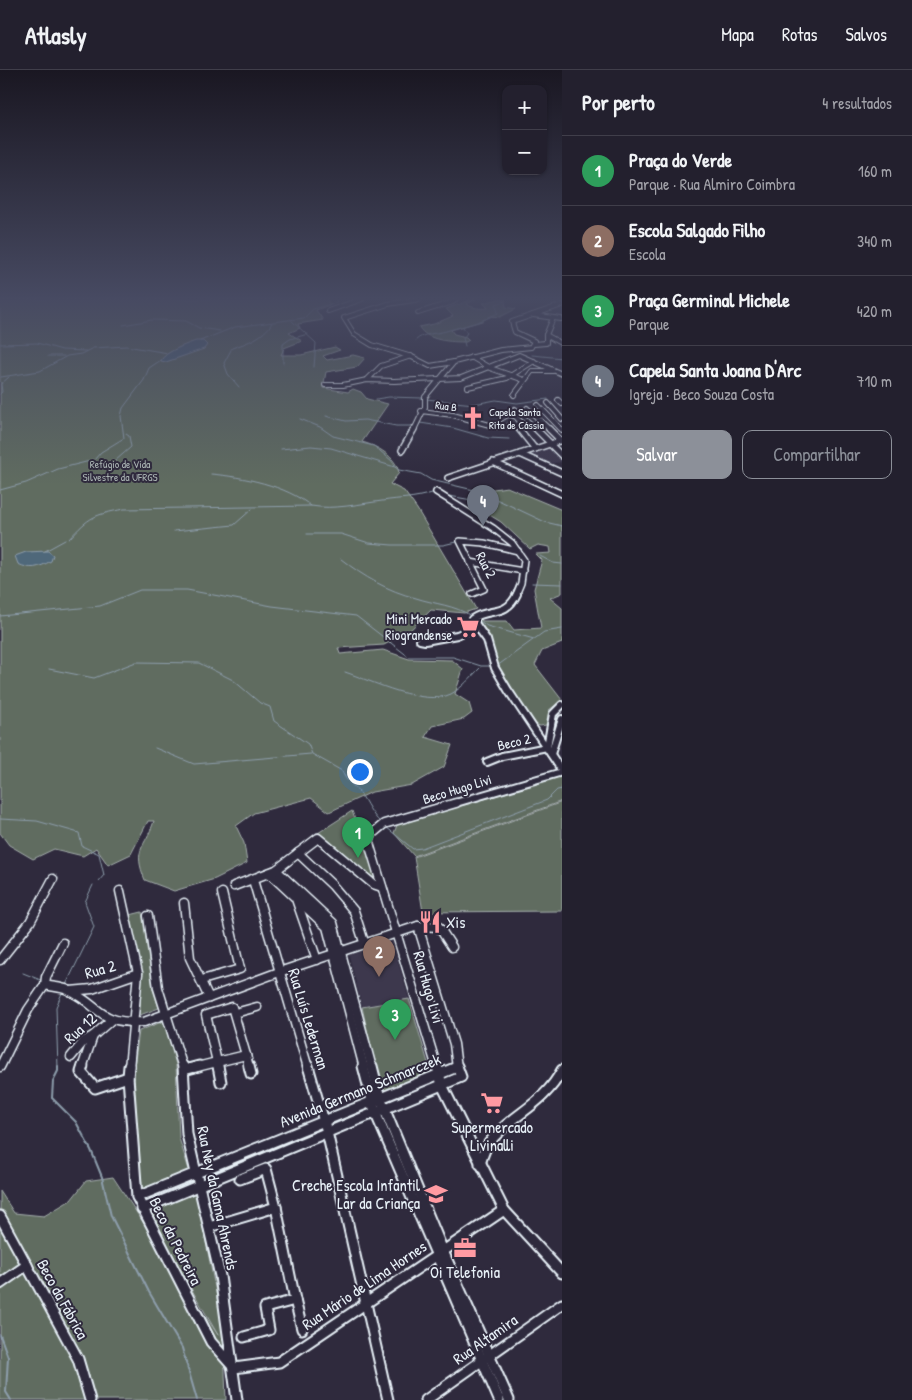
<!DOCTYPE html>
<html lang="pt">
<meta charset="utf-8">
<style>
:root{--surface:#23202e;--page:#2b2836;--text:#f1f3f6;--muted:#a3a3aa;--line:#403e4a;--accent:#8c9099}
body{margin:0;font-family:"Patrick Hand",sans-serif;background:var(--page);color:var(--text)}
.controls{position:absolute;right:15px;top:15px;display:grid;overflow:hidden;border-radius:10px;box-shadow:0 1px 4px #0004}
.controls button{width:45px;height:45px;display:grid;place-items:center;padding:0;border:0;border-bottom:1px solid var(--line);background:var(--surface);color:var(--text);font:25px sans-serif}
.you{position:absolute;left:359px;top:701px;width:18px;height:18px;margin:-12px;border:4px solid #fff;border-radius:50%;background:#1a73e8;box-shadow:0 0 0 8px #1a73e833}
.badge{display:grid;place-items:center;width:32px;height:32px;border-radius:50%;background:var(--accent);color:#fff;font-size:16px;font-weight:700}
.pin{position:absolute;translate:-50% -41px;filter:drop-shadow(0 1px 2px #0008)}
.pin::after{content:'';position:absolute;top:26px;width:18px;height:15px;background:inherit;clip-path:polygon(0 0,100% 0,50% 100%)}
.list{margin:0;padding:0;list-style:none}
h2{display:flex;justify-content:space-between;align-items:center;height:65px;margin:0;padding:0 20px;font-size:21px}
h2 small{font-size:16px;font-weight:400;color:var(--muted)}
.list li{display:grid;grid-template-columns:32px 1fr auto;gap:15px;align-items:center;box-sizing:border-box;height:70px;padding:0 20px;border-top:1px solid var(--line)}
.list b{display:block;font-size:19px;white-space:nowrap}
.list p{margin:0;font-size:16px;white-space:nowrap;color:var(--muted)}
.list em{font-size:16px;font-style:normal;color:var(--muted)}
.actions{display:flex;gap:10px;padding:15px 20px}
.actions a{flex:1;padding:11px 0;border:1px solid var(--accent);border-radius:10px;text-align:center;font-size:18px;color:var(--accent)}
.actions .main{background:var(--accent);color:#fff}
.map{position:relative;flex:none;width:562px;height:1330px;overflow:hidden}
header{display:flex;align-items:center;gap:30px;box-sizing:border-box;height:70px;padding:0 25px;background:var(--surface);border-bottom:1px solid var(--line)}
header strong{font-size:24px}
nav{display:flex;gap:28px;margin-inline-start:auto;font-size:18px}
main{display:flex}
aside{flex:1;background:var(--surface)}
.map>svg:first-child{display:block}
.built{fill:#3d384e}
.green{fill:#616c61;stroke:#a4aeac}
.water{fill:#50677a;stroke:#8d9eac}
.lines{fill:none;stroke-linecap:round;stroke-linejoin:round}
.stream-far1{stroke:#8d9eac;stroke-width:1}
.stream{stroke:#8d9eac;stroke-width:2}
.minor-far4-casing{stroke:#e8f1f8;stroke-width:6}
.minor-far3-casing{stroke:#e8f1f8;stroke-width:8}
.minor-far2-casing{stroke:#e8f1f8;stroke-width:10}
.minor-far1-casing{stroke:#e8f1f8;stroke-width:11}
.minor-casing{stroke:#e8f1f8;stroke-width:13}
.minor-far4{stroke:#2f2a3d;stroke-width:4}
.minor-far3{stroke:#2f2a3d;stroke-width:5}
.minor-far2{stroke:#2f2a3d;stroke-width:6}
.minor-far1{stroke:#2f2a3d;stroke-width:8}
.minor{stroke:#2f2a3d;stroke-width:9}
.labels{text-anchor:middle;stroke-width:4;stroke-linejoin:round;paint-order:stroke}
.far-street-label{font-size:11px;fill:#e8f1f8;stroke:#2f2a3d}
.far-poi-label{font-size:11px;fill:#e8f1f8;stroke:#2f2a3d;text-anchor:start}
.far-park-label{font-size:11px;fill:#abb5b4;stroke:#2f2a3d}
.street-label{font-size:14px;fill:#e8f1f8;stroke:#2f2a3d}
.poi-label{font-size:14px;fill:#e8f1f8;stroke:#2f2a3d;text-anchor:end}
.near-poi-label{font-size:16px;fill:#e8f1f8;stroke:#2f2a3d}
.near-street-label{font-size:16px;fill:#e8f1f8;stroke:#2f2a3d}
</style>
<header>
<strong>Atlasly</strong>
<nav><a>Mapa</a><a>Rotas</a><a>Salvos</a></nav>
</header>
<main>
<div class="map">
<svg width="562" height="1330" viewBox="0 0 562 1330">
<rect width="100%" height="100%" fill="#2f2a3d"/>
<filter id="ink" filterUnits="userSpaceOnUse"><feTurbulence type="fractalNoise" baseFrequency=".02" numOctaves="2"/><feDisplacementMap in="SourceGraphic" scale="10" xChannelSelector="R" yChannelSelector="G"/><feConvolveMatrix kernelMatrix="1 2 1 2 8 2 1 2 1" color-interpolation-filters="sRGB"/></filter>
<g filter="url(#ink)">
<g class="built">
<path d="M 551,377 L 562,388 L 562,392 L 545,394 L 524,384 Z"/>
<path d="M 392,871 L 409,929 L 362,937 L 349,885 Z"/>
</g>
<g class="green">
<path d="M 0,229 L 328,229 L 328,233 L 332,234 L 316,240 L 323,250 L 298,254 L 300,258 L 289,263 L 302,271 L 284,278 L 281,285 L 301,285 L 335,277 L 340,280 L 323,286 L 327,290 L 353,285 L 365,288 L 357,297 L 326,302 L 323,318 L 348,322 L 353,319 L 361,322 L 367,329 L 388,334 L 362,372 C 377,376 396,386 399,403 L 390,414 L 404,421 L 417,439 L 476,539 L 464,543 L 431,540 L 407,563 L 384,575 L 338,578 L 340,584 L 383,580 L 409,589 L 452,590 L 463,599 L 455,624 L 469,633 L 472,643 L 464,649 L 432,656 L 425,667 L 452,675 L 444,697 L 412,715 L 372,722 L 329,742 L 311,728 L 254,743 L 236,756 L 244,773 L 247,793 L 215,809 L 174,821 L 145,810 C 132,778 145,779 154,751 L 148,751 L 131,784 L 108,795 L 96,778 L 83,786 L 54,779 L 33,789 L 9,775 L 0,763 Z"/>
<path d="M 469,229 L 476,229 L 467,234 C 471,238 482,239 488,238 L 483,233 L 499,229 L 505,230 L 506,237 L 516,239 L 500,247 L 491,246 L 482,251 L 451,260 L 454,264 L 466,267 L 469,270 L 466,272 C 452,272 426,271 419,257 L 434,254 L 453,246 L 446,239 L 468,231 Z"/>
<path d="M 507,417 L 562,440 L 562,523 L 550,528 L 562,538 L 562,573 L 542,581 L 535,595 L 562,630 L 549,640 L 546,655 L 540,656 L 535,654 L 495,594 L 475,550 L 480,547 L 482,551 L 507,551 L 514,560 L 541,558 L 534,519 L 542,490 L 536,484 L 551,483 L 550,477 L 538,475 L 530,479 L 501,452 L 470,433 L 480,421 Z"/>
<path d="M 562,706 L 562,731 L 414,786 L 394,763 L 397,755 Z"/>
<path d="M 562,732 L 562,841 L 423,842 L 414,787 Z"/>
<path d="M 352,741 L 377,812 L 318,763 Z"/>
<path d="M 142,842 L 153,920 L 159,938 L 140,945 L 141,902 L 130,845 Z"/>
<path d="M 409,929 L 431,1003 L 381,1021 L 362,937 Z"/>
<path d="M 164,951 L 176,995 L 179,1068 L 189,1100 L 142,1121 L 133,1004 L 139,961 Z"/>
<path d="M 113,1107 L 218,1265 L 147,1142 L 196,1122 L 228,1283 L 224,1276 L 226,1330 L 0,1330 L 0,1121 L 14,1143 L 44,1146 L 71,1130 L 86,1111 Z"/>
</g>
<g class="water">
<path d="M 196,271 L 203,271 L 207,275 L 204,279 L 166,292 L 161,291 C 164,282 187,274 196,271 Z"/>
<path d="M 48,481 L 53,485 L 51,491 C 38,498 31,500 18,494 L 15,486 L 26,482 Z"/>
</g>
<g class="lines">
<g class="stream-far1">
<path d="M 292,251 L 316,273 L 314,297"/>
<path d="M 123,255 L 152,250 L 186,251 L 199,258 L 220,261"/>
<path d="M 463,257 L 467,263 L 463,268 L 465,276"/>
<path d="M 416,270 C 423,263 436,264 446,261 C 463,256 482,252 498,243 L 496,234 L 505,231 L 505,229"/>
<path d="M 200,271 L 235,257 L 304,248 L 313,239 L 337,232 L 335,229"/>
<path d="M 0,274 L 37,273 L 62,280 L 86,281"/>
<path d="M 532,285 L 562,288"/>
<path d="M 48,286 L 64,286"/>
<path d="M 283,293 L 283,274 L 290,269 L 308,264"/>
<path d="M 1,307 L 40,301 L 67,286 L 81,284 L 93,278 L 126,276 L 168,283"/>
<path d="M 239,317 L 228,304 L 224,293 L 232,278 C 247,273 264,267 272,253"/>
<path d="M 0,324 L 2,322 L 1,314 L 9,307"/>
<path d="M 376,329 L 389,327 L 422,328"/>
<path d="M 426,329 L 474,334 L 496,330 L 517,333 L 548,329"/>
<path d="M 326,346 L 346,351 L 365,350 L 396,356 L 414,356"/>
<path d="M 300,349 L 320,357 L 333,366 L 374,376 L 392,391 L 395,396"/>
<path d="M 420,353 L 453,358 L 488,368 L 509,369"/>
<path d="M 281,379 L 311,376 L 331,378 L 395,397 L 399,400 L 421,404 L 431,410 L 478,421 L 485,428 L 494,428 L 545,452 L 562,456"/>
<path d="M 115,391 L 131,377 L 129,366 L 126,364"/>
<path d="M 211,404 C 244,407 285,415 311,436"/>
<path d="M 0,420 L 26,413 L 58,399 L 94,390 L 101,382 L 124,368 L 121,346 L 123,338 L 144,310 L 149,298 L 161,290"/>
<path d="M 449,426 L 472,430 L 485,428"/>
<path d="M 174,461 L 234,455 L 252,439"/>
<path d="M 307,464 L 341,464 L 369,473 L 392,475 L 443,475 L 456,472"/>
<path d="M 69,469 C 90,446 94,445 124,439 L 311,436 C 334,440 358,434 382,431 C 401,428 413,429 432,423"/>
<path d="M 45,481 L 65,470"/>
<path d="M 540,486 L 553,493 L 562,494"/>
<path d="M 341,489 C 364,507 388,521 416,528 C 434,534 455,535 471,546"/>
<path d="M 532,513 L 562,514"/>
<path d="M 0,546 L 100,536 L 140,520 L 187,520 L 272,536 L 356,546 L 409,587 L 453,587 L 481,596 L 493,596"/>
<path d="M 477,549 L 487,556 L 534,569"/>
<path d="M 497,596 L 544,562 L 562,559"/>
<path d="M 49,599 L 94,608 L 136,592 L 199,593 L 233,610 L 260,633 L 270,637 L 274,651 L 308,674 L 312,684 L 342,701 C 346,712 353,714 360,723 C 367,733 371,744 381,753"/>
<path d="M 345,602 C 372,611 424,637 451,624 C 462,618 471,607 480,598"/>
<path d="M 155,678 L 194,694 L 311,684"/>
<path d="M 0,749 L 37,751 L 79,763 L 82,776 L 99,784 L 104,805 L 99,811"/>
<path d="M 386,757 L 413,779 L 422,778 L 547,730 L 557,720 L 562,719"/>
<path d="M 23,903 L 43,911"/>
<path d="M 65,917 L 94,857 L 85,832 L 93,815"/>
<path d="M 58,998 L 56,937 L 62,923"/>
</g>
<g class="stream">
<path d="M 58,996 L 58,1001 L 53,1011 L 52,1028 L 76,1052 L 91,1080 L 102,1107 L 111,1146 L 149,1222 L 182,1278 L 197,1330"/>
<path d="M 0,1265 L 8,1287 L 6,1322 L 11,1330"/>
</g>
<defs>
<g id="minor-far4">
<path d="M 420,229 L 388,234 L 344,248 L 354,264 L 372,275 L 412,287 L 430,296 L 454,292"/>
<path d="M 328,241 L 362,229"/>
<path d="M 418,243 L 453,232 L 456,229"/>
<path d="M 533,245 L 561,249"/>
<path d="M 546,265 L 562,274"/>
<path d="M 534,274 L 546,273 L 546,265 L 553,248"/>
<path d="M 471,287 L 490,298 L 524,310"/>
<path d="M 367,310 L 381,296 L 411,286"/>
<path d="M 325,315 L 343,315 L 367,310 L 394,311 L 461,308 L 519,285 L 562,304"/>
<path d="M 468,317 L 507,308 L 534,291"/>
<path d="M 514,325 L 532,301 L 553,301"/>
<path d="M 558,330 L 562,334"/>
<path d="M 548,333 L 562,349"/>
<path d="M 538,335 L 562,360"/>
<path d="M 527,338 L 550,360"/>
<path d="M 515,339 L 537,360"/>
<path d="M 421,341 L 453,345 L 497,357 L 509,350 L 513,351 L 520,360"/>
<path d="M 414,360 L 425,337 L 425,327 L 454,292 L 501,280 L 531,277 L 534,271 L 515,262 L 512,252 L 562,235"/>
</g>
<g id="minor-far3">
<path d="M 519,359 L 535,379"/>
<path d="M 536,359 L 551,374"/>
<path d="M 549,359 L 561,371"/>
<path d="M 550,374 L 562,386"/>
<path d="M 402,380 L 414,359"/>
<path d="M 520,384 L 562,403"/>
<path d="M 493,392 L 562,424"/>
<path d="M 448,408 L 562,370"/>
<path d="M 436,422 L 493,458 L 512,473 L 524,490 L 521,513 L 516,525"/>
<path d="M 470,492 L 523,501"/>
<path d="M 472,524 L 484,519 L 460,471 L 484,473 L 518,481"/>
</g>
<g id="minor-far2">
<path d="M 517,524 C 506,548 489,537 472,549 L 487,570 L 495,598 L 508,620 L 562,701"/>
<path d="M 420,570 L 425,571 L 457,565 L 476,557"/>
<path d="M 547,677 L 553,644 L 562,635"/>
<path d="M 551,684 L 562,649"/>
<path d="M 487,692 L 502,686 L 547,677"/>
<path d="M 452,734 L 562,702"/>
</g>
<g id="minor-far1">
<path d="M 298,783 L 332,815 L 354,841 L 365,875"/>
<path d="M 276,800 L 333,853 L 372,998"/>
<path d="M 269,803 L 327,857 L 364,998"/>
<path d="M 253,810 L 308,998"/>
<path d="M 234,816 L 276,800 L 318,768 L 373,814 L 382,817"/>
<path d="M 120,821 L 138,903 L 129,998"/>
<path d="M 296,829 L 317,890"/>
<path d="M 184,833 L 190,888 L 209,928"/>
<path d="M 148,846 L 158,918 L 183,998"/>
<path d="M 418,856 L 454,974 L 457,998"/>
<path d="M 63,873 L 46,907 L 45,915 C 52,917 61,917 68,920 C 103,937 97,954 144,952 L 279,902 L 418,856 L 439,857 L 452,877"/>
<path d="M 0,890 L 30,852 L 53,809"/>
<path d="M 202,910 L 240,899 L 222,823"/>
<path d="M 70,921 L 92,919 L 138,903"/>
<path d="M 232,937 L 246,985 L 217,992 L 206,945 Z"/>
<path d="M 235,943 L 257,937"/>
<path d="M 246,985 L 249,998"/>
<path d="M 71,987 L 84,971 L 93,966 L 110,951"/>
<path d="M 217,992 L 218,998"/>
<path d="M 0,997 L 28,940 L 45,915"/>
<path d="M 82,998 L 93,966"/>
<path d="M 193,998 L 217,992"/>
<path d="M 437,998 L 369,773 L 372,764 L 384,754 L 456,733"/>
<path d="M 455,998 L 457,997"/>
</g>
<g id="minor">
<path d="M 83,996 L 81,1002 L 95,1018 L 128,1007"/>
<path d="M 129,996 L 128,1007 L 137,1127 L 211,1272 L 234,1298 L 279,1292 L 504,1140"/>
<path d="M 183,996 L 187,1064 L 220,1206 L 237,1330"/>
<path d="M 218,996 L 221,1012"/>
<path d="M 249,996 L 251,1004"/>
<path d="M 308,996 L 327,1062 L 388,1330"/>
<path d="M 363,996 L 375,1042 L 499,1330"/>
<path d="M 372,996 L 380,1028 L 443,1181 L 509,1330"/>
<path d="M 437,996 L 442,1015 L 504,1140 L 562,1203"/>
<path d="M 184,1000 L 199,996"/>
<path d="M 480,1094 C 482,1088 484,1081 487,1076 C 508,1045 543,1037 562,1000"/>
<path d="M 240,1109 L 266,1099 L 276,1137"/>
<path d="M 137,1127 L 457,997"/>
<path d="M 142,1139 L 461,1007 L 457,996"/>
<path d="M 0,1146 L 78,1289 L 90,1330"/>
<path d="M 209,1157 L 276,1137 L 295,1230 L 265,1238 L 269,1260 L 244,1267"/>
<path d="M 0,1214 L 27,1195"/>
<path d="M 295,1230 L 302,1259"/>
<path d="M 426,1330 L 562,1234"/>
</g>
</defs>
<use href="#minor-far4" class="minor-far4-casing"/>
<use href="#minor-far3" class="minor-far3-casing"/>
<use href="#minor-far2" class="minor-far2-casing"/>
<use href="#minor-far1" class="minor-far1-casing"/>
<use href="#minor" class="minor-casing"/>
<use href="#minor-far4" class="minor-far4"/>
<use href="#minor-far3" class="minor-far3"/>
<use href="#minor-far2" class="minor-far2"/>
<use href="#minor-far1" class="minor-far1"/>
<use href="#minor" class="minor"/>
</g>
</g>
<linearGradient id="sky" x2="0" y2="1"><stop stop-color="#1a1722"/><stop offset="0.55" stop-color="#474a62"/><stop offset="1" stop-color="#474a62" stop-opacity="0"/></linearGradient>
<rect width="562" height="415" fill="url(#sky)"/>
<defs>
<symbol id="church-bare" viewBox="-9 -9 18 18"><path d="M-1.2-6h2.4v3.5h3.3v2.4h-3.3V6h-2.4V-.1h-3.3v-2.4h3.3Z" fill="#ff9aa2" stroke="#2f2a3d" stroke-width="2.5" paint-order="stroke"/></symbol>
<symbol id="supermarket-bare" viewBox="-9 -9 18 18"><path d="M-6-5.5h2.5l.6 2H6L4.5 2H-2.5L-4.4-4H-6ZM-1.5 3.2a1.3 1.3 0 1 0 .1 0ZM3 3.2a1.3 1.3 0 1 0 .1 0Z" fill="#ff9aa2" stroke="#2f2a3d" stroke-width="2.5" paint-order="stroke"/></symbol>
<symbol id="restaurant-bare" viewBox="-9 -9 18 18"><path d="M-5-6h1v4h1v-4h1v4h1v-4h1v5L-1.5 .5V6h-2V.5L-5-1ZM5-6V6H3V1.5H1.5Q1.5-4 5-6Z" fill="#ff9aa2" stroke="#2f2a3d" stroke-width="2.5" paint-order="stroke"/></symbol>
<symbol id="school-bare" viewBox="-9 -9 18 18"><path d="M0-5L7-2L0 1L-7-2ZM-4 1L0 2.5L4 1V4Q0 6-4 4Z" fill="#ff9aa2" stroke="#2f2a3d" stroke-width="2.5" paint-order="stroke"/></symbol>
<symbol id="office-bare" viewBox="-9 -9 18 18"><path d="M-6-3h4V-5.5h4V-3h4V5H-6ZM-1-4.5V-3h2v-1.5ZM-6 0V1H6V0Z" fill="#ff9aa2" stroke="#2f2a3d" stroke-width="2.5" paint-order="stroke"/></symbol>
</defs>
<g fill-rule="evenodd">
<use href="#church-bare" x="457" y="332" width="32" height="32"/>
<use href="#supermarket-bare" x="452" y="541" width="32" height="32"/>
<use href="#restaurant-bare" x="414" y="836" width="32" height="32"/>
<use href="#supermarket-bare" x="476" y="1017" width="32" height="32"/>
<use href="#school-bare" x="420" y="1108" width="32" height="32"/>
<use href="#office-bare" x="449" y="1162" width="32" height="32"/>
</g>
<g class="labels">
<g class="far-street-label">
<text transform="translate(446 336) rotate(8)" y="4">Rua B</text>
</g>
<g class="far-poi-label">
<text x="489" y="346">Capela Santa<tspan x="489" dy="13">Rita de Cássia</tspan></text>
</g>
<g class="far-park-label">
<text x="120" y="398">Refúgio de Vida<tspan x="120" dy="13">Silvestre da UFRGS</tspan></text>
</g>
<g class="street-label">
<text transform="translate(486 495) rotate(62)" y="5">Rua 2</text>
<text transform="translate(514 672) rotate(-13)" y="5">Beco 2</text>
<text transform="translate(457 719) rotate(-17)" y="5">Beco Hugo Livi</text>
</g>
<g class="poi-label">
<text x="452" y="554">Mini Mercado<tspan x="452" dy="16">Riograndense</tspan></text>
</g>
<g class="near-poi-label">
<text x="446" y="858" text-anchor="start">Xis</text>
<text x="492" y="1063">Supermercado<tspan x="492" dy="18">Livinalli</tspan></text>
<text x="420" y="1121" text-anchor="end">Creche Escola Infantil<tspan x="420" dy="18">Lar da Criança</tspan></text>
<text x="465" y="1208">Oi Telefonia</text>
</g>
<g class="near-street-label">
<text transform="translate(100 899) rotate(-16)" y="6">Rua 2</text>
<text transform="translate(429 917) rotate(74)" y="6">Rua Hugo Livi</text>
<text transform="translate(309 949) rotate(73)" y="6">Rua Luís Lederman</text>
<text transform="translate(80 958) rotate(-42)" y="6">Rua 12</text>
<text transform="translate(360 1020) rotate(-22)" y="6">Avenida Germano Schmarczek</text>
<text transform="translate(218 1128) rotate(78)" y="6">Rua Ney da Gama Ahrends</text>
<text transform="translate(176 1171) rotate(63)" y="6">Beco da Pedreira</text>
<text transform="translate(364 1215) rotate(-34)" y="6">Rua Mário de Lima Hornes</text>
<text transform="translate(63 1229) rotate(61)" y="6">Beco da Fábrica</text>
<text transform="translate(485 1269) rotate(-35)" y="6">Rua Altamira</text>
</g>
</g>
</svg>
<div class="controls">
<button>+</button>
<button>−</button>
</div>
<div class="you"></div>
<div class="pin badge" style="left:358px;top:788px;background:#2e9e5b">1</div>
<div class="pin badge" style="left:379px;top:907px;background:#8d6e63">2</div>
<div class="pin badge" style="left:395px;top:970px;background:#2e9e5b">3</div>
<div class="pin badge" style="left:483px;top:456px;background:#6b7280">4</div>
</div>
<aside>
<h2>Por perto<small>4 resultados</small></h2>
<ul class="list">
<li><span class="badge" style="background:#2e9e5b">1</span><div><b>Praça do Verde</b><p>Parque · Rua Almiro Coimbra</p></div><em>160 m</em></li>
<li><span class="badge" style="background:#8d6e63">2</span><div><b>Escola Salgado Filho</b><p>Escola</p></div><em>340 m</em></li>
<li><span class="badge" style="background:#2e9e5b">3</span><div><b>Praça Germinal Michele</b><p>Parque</p></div><em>420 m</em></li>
<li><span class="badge" style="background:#6b7280">4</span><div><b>Capela Santa Joana D'Arc</b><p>Igreja · Beco Souza Costa</p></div><em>710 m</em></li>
</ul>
<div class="actions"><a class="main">Salvar</a><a>Compartilhar</a></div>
</aside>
</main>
